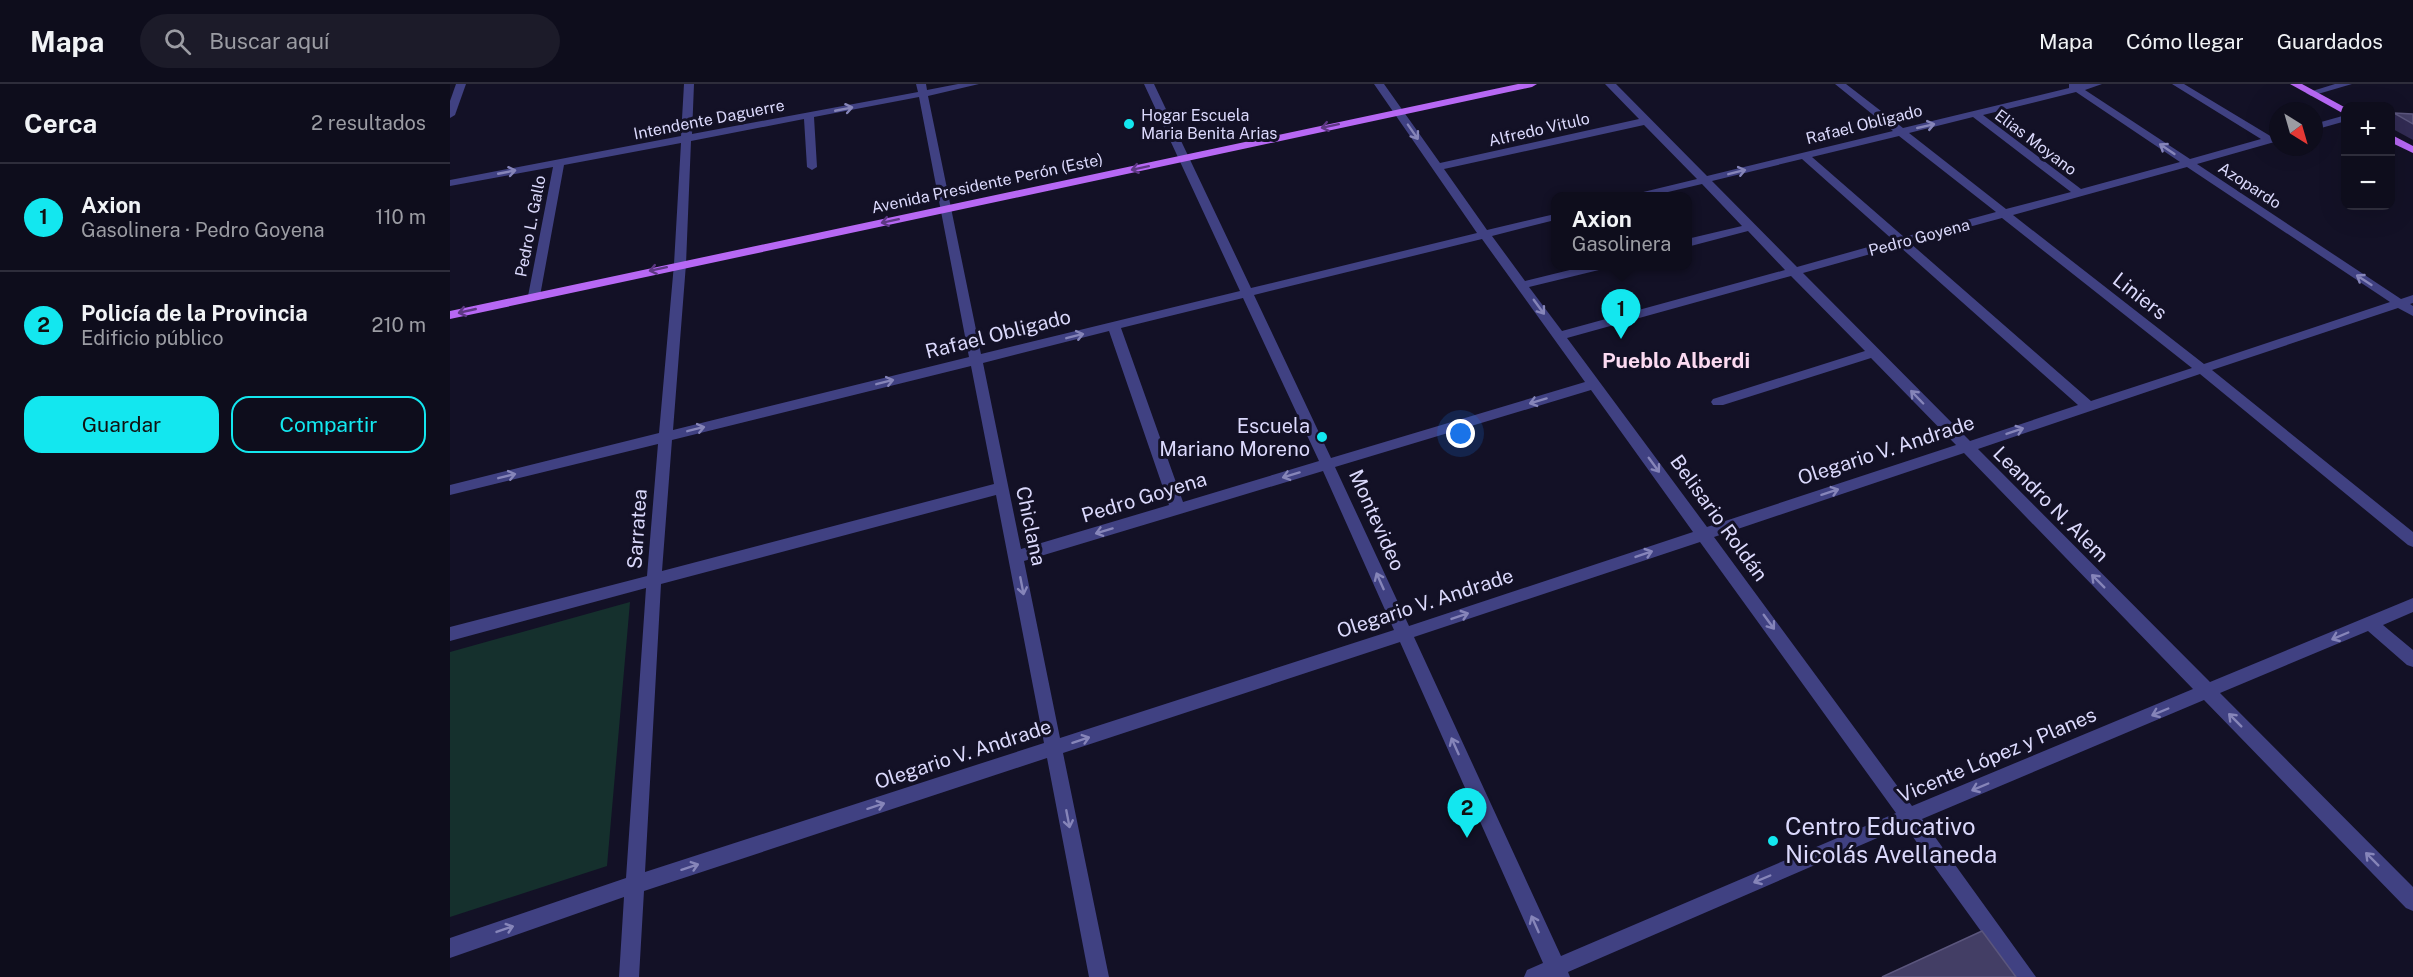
<!DOCTYPE html>
<html lang="es">
<meta charset="utf-8">
<style>
:root{--surface:#0e0d1c;--page:#1c1b29;--text:#f1f3f6;--muted:#9b9ca3;--line:#2e2d3b;--accent:#13e7ef}
body{margin:0;font-family:"Public Sans",sans-serif;background:var(--page);color:var(--text)}
.controls{position:absolute;right:18px;top:18px;display:grid;overflow:hidden;border-radius:12px;box-shadow:0 6px 24px #0002}
.controls button{width:54px;height:54px;display:grid;place-items:center;padding:0;border:0;border-bottom:2px solid var(--line);background:var(--surface);color:var(--text);font:30px sans-serif}
.compass{position:absolute;left:1819px;top:18px;width:54px;height:54px;border-radius:50%;background:var(--surface);box-shadow:0 6px 24px #0002;rotate:143deg}
.you{position:absolute;left:1011px;top:350px;width:21px;height:21px;margin:-15px;border:4px solid #fff;border-radius:50%;background:#1a73e8;box-shadow:0 0 0 9px #1a73e833}
.badge{display:grid;place-items:center;width:39px;height:39px;border-radius:50%;background:var(--accent);color:#111;font-size:20px;font-weight:700}
.pin{position:absolute;translate:-50% -50px;filter:drop-shadow(0 2px 3px #0008)}
.pin::after{content:'';position:absolute;top:32px;width:21px;height:18px;background:inherit;clip-path:polygon(0 0,100% 0,50% 100%)}
.popup{position:absolute;left:1101px;top:108px;width:141px;height:78px;box-sizing:border-box;display:grid;place-content:center;border-radius:12px;background:var(--surface);filter:drop-shadow(0 2px 4px #0005);font-size:20px;white-space:nowrap;color:var(--muted)}
.popup b{font-size:22px;color:var(--text)}
.popup::after{content:'';position:absolute;left:50%;top:100%;margin-left:-12px;border:12px solid transparent;border-top-color:var(--surface)}
.list{margin:0;padding:0;list-style:none}
h2{display:flex;justify-content:space-between;align-items:center;height:78px;margin:0;padding:0 24px;font-size:26px}
h2 small{font-size:20px;font-weight:400;color:var(--muted)}
.list li{display:grid;grid-template-columns:39px 1fr auto;gap:18px;align-items:center;box-sizing:border-box;height:108px;padding:0 24px;border-top:2px solid var(--line)}
.list b{display:block;font-size:22px;white-space:nowrap}
.list p{margin:0;font-size:20px;white-space:nowrap;color:var(--muted)}
.list em{font-size:20px;font-style:normal;color:var(--muted)}
.actions{display:flex;gap:12px;padding:18px 24px}
.actions a{flex:1;padding:14px 0;border:2px solid var(--accent);border-radius:18px;text-align:center;font-size:21px;color:var(--accent)}
.actions .main{background:var(--accent);color:#111}
.icon{flex:none;width:33px;height:33px;fill:none;stroke:currentColor;stroke-width:2;stroke-linecap:round;stroke-linejoin:round}
.map{position:relative;flex:none;width:1963px;height:893px;overflow:hidden}
header{display:flex;align-items:center;gap:36px;box-sizing:border-box;height:84px;padding:0 30px;background:var(--surface);border-bottom:2px solid var(--line)}
header strong{font-size:28px}
nav{display:flex;gap:33px;margin-inline-start:auto;font-size:21px}
.search{width:420px;height:54px;background:var(--page);display:flex;align-items:center;gap:15px;box-sizing:border-box;padding:0 21px;border-radius:33px;color:var(--muted);font-size:22px}
main{display:flex}
aside{flex:1;background:var(--surface)}
.map>svg:first-child{display:block}
.green{fill:#15302d}
.lines{fill:none;stroke-linecap:round;stroke-linejoin:round}
.minor{fill:#404182;fill-rule:evenodd}
.major{fill:#b768f4;fill-rule:evenodd}
.wall{fill:#312b53}
.building{fill:#433e65;stroke:#5b567d;stroke-width:1.5}
.oneway{stroke:#8685b9}
.oneway2{stroke:#5d3883}
.poi-dot{fill:#13e7ef;stroke:#131126;stroke-width:2}
.labels{text-anchor:middle;stroke-width:6;stroke-linejoin:round;paint-order:stroke}
.far-poi-label{font-size:16px;fill:#dbd9fc;stroke:#131126;text-anchor:start}
.far-street-label{font-size:16px;fill:#dbd9fc;stroke:#131126}
.street-label{font-size:20px;fill:#dbd9fc;stroke:#131126}
.poi-label{font-size:20px;fill:#dbd9fc;stroke:#131126;text-anchor:end}
.neighbourhood-label{font-size:21px;font-weight:bold;fill:#fcdbf2;stroke:#131126}
.near-poi-label{font-size:24px;fill:#dbd9fc;stroke:#131126;text-anchor:start}
</style>
<header>
<strong>Mapa</strong>
<div class="search"><svg class="icon" aria-label="search" viewBox="0 0 24 24"><circle cx="10" cy="10" r="6"/><path d="M15 15l6 6"/></svg>Buscar aquí</div>
<nav><a>Mapa</a><a>Cómo llegar</a><a>Guardados</a></nav>
</header>
<main>
<aside>
<h2>Cerca<small>2 resultados</small></h2>
<ul class="list">
<li><span class="badge">1</span><div><b>Axion</b><p>Gasolinera · Pedro Goyena</p></div><em>110 m</em></li>
<li><span class="badge">2</span><div><b>Policía de la Provincia</b><p>Edificio público</p></div><em>210 m</em></li>
</ul>
<div class="actions"><a class="main">Guardar</a><a>Compartir</a></div>
</aside>
<div class="map">
<svg width="1963" height="893" viewBox="0 0 1963 893">
<rect width="100%" height="100%" fill="#131126"/>
<path class="green" d="M 180,518 L 157,782 L 0,833 L 0,568 Z"/>
<g class="lines">
<g class="minor">
<path d="M 6,0 L 16,0 L 5,31 L 0,34 L 0,17 Z"/>
<path d="M 234,0 L 244,0 L 242,50 L 468,8 L 466,0 L 476,0 L 477,6 L 508,0 L 529,0 L 478,12 L 531,270 L 790,207 L 694,0 L 704,0 L 801,204 L 1027,149 L 924,0 L 934,0 L 990,79 L 1189,35 L 1155,0 L 1166,0 L 1257,92 L 1443,47 L 1385,0 L 1396,0 L 1453,44 L 1619,4 L 1619,0 L 1652,0 L 1635,6 L 1740,75 L 1811,55 L 1722,0 L 1734,0 L 1822,53 L 1828,51 L 1828,57 L 1747,80 L 1951,215 L 1963,211 L 1963,219 L 1960,220 L 1963,222 L 1963,232 L 1948,224 L 1762,286 L 1963,448 L 1963,463 L 1958,461 L 1750,290 L 1528,365 L 1760,598 L 1963,514 L 1963,528 L 1933,541 L 1963,566 L 1963,583 L 1957,581 L 1918,547 L 1770,609 L 1963,803 L 1963,827 L 1956,824 L 1754,616 L 1472,735 L 1586,893 L 1564,893 L 1455,742 L 1118,888 L 1120,893 L 1074,893 L 1077,886 L 1093,879 L 950,558 L 613,669 L 659,893 L 639,893 L 597,674 L 194,807 L 189,893 L 169,893 L 174,813 L 0,874 L 0,854 L 176,794 L 196,504 L 0,557 L 0,543 L 197,492 L 208,360 L 0,411 L 0,401 L 209,349 L 224,180 L 231,59 L 114,81 L 90,212 L 84,216 L 78,212 L 103,83 L 0,102 L 0,96 L 231,52 ZM 1626,8 L 1730,78 L 1631,105 L 1533,31 ZM 469,13 L 519,273 L 223,346 L 236,180 L 241,57 L 354,35 L 357,83 L 362,86 L 367,83 L 364,33 ZM 1523,33 L 1621,108 L 1556,125 L 1459,49 ZM 1194,41 L 1247,95 L 1185,110 L 1184,112 L 1201,112 L 1252,100 L 1292,142 L 1237,155 L 1237,163 L 1298,147 L 1335,186 L 1112,247 L 1079,203 L 1153,185 L 1155,182 L 1136,182 L 1075,197 L 1042,152 L 1105,136 L 1105,130 L 1037,146 L 994,85 ZM 1449,52 L 1546,128 L 1454,153 L 1362,73 ZM 1352,75 L 1443,156 L 1347,183 L 1262,97 ZM 1737,83 L 1940,218 L 1754,280 L 1563,131 ZM 1552,134 L 1742,284 L 1641,317 L 1460,159 ZM 1032,155 L 1135,298 L 881,374 L 804,211 ZM 1449,162 L 1628,321 L 1520,357 L 1353,189 ZM 1341,192 L 1415,267 L 1263,315 L 1261,318 L 1263,321 L 1273,321 L 1421,274 L 1506,361 L 1257,443 L 1117,254 ZM 793,214 L 869,377 L 733,418 L 671,244 ZM 659,247 L 719,421 L 571,465 L 533,279 ZM 521,282 L 544,400 L 212,487 L 222,356 ZM 1141,306 L 1243,448 L 959,542 L 885,383 ZM 1514,369 L 1743,605 L 1462,722 L 1264,453 ZM 873,387 L 944,546 L 610,654 L 574,477 ZM 546,411 L 594,659 L 195,788 L 211,500 ZM 1250,458 L 1446,729 L 1111,872 L 964,553 Z"/>
<path d="M 1885,0 L 1902,0 L 1861,12 L 1856,9 Z"/>
<path d="M 1896,31 L 1896,37 L 1864,46 L 1864,40 Z"/>
</g>
<g class="major">
<path d="M 1068,0 L 1087,0 L 1082,3 L 0,235 L 0,227 Z"/>
<path d="M 1840,0 L 1852,0 L 1896,24 L 1896,31 Z"/>
<path d="M 1940,50 L 1963,62 L 1963,69 L 1940,58 Z"/>
</g>
</g>
<path class="wall" d="M 1944,29 L 1963,30 L 1963,56 L 1941,44 L 1941,34 Z"/>
<g class="building">
<path d="M 1944,29 L 1963,30 L 1963,40 Z"/>
<path d="M 1532,847 L 1566,893 L 1432,893 Z"/>
</g>
<defs><path id="oneway-shaft" d="M-6 0H5M1.5-3L5.5 0L1.5 3" fill="none" stroke-width="1.6" stroke-linecap="round" stroke-linejoin="round" transform="scale(1.5)"/></defs>
<g class="oneway">
<use href="#oneway-shaft" transform="translate(394 25) rotate(-11)"/>
<use href="#oneway-shaft" transform="translate(1476 42) rotate(-13)"/>
<use href="#oneway-shaft" transform="translate(963 48) rotate(55)"/>
<use href="#oneway-shaft" transform="translate(1717 65) rotate(-146)"/>
<use href="#oneway-shaft" transform="translate(57 88) rotate(-11)"/>
<use href="#oneway-shaft" transform="translate(1287 88) rotate(-14)"/>
<use href="#oneway-shaft" transform="translate(1914 196) rotate(-147)"/>
<use href="#oneway-shaft" transform="translate(1089 223) rotate(54)"/>
<use href="#oneway-shaft" transform="translate(625 252) rotate(-14)"/>
<use href="#oneway-shaft" transform="translate(435 298) rotate(-14)"/>
<use href="#oneway-shaft" transform="translate(1467 313) rotate(-134)"/>
<use href="#oneway-shaft" transform="translate(1088 317) rotate(163)"/>
<use href="#oneway-shaft" transform="translate(246 345) rotate(-14)"/>
<use href="#oneway-shaft" transform="translate(1565 347) rotate(-19)"/>
<use href="#oneway-shaft" transform="translate(1204 381) rotate(54)"/>
<use href="#oneway-shaft" transform="translate(841 391) rotate(163)"/>
<use href="#oneway-shaft" transform="translate(57 392) rotate(-14)"/>
<use href="#oneway-shaft" transform="translate(1380 408) rotate(-18)"/>
<use href="#oneway-shaft" transform="translate(654 447) rotate(163)"/>
<use href="#oneway-shaft" transform="translate(1194 470) rotate(-19)"/>
<use href="#oneway-shaft" transform="translate(930 497) rotate(-114)"/>
<use href="#oneway-shaft" transform="translate(1648 497) rotate(-135)"/>
<use href="#oneway-shaft" transform="translate(572 502) rotate(79)"/>
<use href="#oneway-shaft" transform="translate(1010 532) rotate(-19)"/>
<use href="#oneway-shaft" transform="translate(1319 538) rotate(54)"/>
<use href="#oneway-shaft" transform="translate(1890 552) rotate(157)"/>
<use href="#oneway-shaft" transform="translate(1710 628) rotate(157)"/>
<use href="#oneway-shaft" transform="translate(1785 636) rotate(-135)"/>
<use href="#oneway-shaft" transform="translate(631 656) rotate(-18)"/>
<use href="#oneway-shaft" transform="translate(1005 662) rotate(-114)"/>
<use href="#oneway-shaft" transform="translate(1530 703) rotate(157)"/>
<use href="#oneway-shaft" transform="translate(426 722) rotate(-18)"/>
<use href="#oneway-shaft" transform="translate(618 735) rotate(79)"/>
<use href="#oneway-shaft" transform="translate(1922 775) rotate(-135)"/>
<use href="#oneway-shaft" transform="translate(240 783) rotate(-18)"/>
<use href="#oneway-shaft" transform="translate(1312 795) rotate(157)"/>
<use href="#oneway-shaft" transform="translate(1085 840) rotate(-114)"/>
<use href="#oneway-shaft" transform="translate(55 845) rotate(-19)"/>
</g>
<g class="oneway2">
<use href="#oneway-shaft" transform="translate(880 42) rotate(168)"/>
<use href="#oneway-shaft" transform="translate(690 84) rotate(168)"/>
<use href="#oneway-shaft" transform="translate(440 137) rotate(168)"/>
<use href="#oneway-shaft" transform="translate(208 185) rotate(168)"/>
<use href="#oneway-shaft" transform="translate(17 227) rotate(167)"/>
</g>
<g class="poi-dot">
<circle cx="679" cy="40" r="6"/>
<circle cx="872" cy="353" r="6"/>
<circle cx="1323" cy="757" r="6"/>
</g>
<g class="labels">
<g class="far-poi-label">
<text x="691" y="37">Hogar Escuela<tspan x="691" dy="18">Maria Benita Arias</tspan></text>
</g>
<g class="far-street-label">
<text transform="translate(259 35) rotate(-11)" y="6">Intendente Daguerre</text>
<text transform="translate(1414 40) rotate(-14)" y="6">Rafael Obligado</text>
<text transform="translate(1089 45) rotate(-13)" y="6">Alfredo Vitulo</text>
<text transform="translate(1586 58) rotate(37)" y="6">Elias Moyano</text>
<text transform="translate(537 99) rotate(-12)" y="6">Avenida Presidente Perón (Este)</text>
<text transform="translate(1800 101) rotate(33)" y="6">Azopardo</text>
<text transform="translate(80 142) rotate(-79)" y="6">Pedro L. Gallo</text>
<text transform="translate(1469 153) rotate(-15)" y="6">Pedro Goyena</text>
</g>
<g class="street-label">
<text transform="translate(1690 212) rotate(38)" y="7">Liniers</text>
<text transform="translate(548 250) rotate(-14)" y="7">Rafael Obligado</text>
<text transform="translate(1436 366) rotate(-18)" y="7">Olegario V. Andrade</text>
<text transform="translate(694 413) rotate(-17)" y="7">Pedro Goyena</text>
<text transform="translate(1601 420) rotate(45)" y="7">Leandro N. Alem</text>
<text transform="translate(1269 434) rotate(54)" y="7">Belisario Roldán</text>
<text transform="translate(927 436) rotate(66)" y="7">Montevideo</text>
<text transform="translate(581 442) rotate(78)" y="7">Chiclana</text>
<text transform="translate(187 445) rotate(-86)" y="7">Sarratea</text>
<text transform="translate(975 519) rotate(-18)" y="7">Olegario V. Andrade</text>
<text transform="translate(513 670) rotate(-18)" y="7">Olegario V. Andrade</text>
<text transform="translate(1547 671) rotate(-23)" y="7">Vicente López y Planes</text>
</g>
<g class="poi-label">
<text x="860" y="349">Escuela<tspan x="860" dy="23">Mariano Moreno</tspan></text>
</g>
<g class="neighbourhood-label">
<text x="1226" y="284">Pueblo Alberdi</text>
</g>
<g class="near-poi-label">
<text x="1335" y="751">Centro Educativo<tspan x="1335" dy="28">Nicolás Avellaneda</tspan></text>
</g>
</g>
</svg>
<div class="controls">
<button>+</button>
<button>−</button>
</div>
<svg class="compass" viewBox="-18 -18 36 36"><path d="M0-13l5 13h-10z" fill="#e53935"/><path d="M0 13l5-13h-10z" fill="#9b9ca3"/></svg>
<div class="you"></div>
<div class="pin badge" style="left:1171px;top:255px">1</div>
<div class="popup"><b>Axion</b>Gasolinera</div>
<div class="pin badge" style="left:1017px;top:754px">2</div>
</div>
</main>
